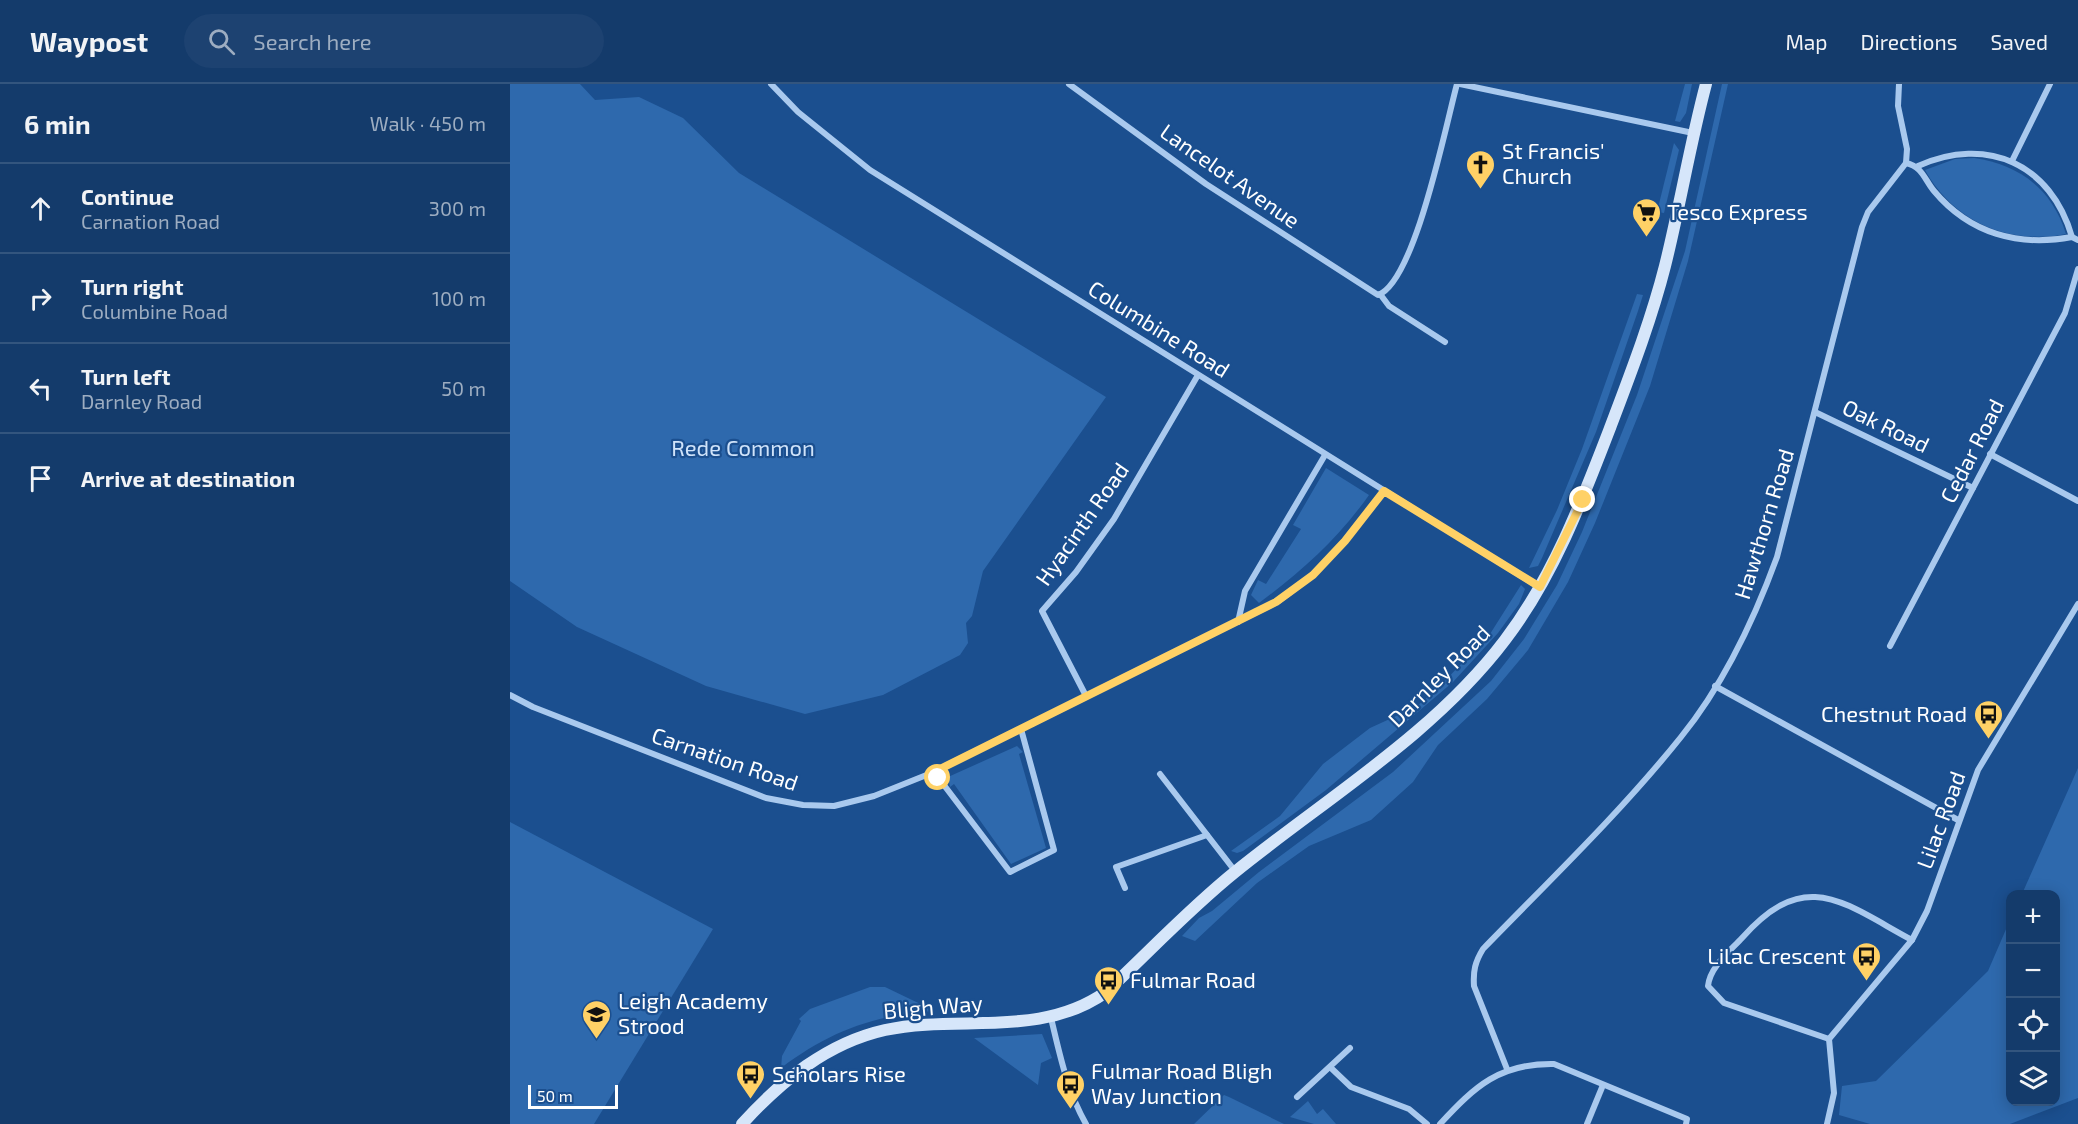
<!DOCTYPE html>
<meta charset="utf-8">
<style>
:root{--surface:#143b6b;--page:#1d4271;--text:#f1f3f6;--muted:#9dadc1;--line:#33557e}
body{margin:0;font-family:"Exo 2",sans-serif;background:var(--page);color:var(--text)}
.controls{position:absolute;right:18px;bottom:18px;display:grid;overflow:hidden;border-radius:12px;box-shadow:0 3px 15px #0003}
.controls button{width:54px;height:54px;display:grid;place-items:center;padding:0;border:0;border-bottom:2px solid var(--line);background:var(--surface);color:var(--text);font:30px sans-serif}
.scale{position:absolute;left:18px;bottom:15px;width:90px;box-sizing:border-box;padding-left:6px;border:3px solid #fff;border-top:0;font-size:16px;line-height:21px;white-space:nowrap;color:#fff;-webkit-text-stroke:4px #1b4f8f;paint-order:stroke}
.stop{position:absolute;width:18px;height:18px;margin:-14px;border:4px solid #ffd166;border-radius:50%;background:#fff}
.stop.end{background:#ffd166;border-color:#fff;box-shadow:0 2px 6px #0008}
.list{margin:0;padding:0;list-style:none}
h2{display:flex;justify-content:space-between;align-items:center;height:78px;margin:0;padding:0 24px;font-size:26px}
h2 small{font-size:20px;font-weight:400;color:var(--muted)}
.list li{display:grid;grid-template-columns:39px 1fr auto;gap:18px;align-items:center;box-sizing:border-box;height:90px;padding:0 24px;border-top:2px solid var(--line)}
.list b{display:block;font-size:22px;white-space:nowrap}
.list p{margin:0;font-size:20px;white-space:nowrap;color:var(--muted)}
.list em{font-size:20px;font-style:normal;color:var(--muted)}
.icon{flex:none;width:33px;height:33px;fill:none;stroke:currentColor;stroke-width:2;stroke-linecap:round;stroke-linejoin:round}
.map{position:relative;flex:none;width:1568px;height:1040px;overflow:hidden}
header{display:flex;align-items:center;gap:36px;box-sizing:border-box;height:84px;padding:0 30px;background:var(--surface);border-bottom:2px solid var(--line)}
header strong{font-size:28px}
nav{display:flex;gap:33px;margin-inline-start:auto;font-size:21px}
.search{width:420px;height:54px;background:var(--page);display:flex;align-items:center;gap:15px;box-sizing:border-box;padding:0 21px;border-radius:33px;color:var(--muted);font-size:22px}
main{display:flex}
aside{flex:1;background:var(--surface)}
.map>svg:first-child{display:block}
.green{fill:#2e69ad}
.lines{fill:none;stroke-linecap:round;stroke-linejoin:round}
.street{stroke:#a9c9ee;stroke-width:6}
.secondary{stroke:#d6e6fa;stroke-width:12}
.route{stroke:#ffd166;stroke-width:8}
.labels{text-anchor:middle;stroke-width:4.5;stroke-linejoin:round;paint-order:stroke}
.poi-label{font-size:22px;fill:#fff;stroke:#1b4f8f;text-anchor:start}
.street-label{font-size:22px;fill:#fff;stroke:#1b4f8f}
.park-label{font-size:22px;fill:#cfe3fa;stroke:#1b4f8f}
</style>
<header>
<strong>Waypost</strong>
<div class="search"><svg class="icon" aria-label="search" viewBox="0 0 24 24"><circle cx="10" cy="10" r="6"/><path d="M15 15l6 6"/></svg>Search here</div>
<nav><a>Map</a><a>Directions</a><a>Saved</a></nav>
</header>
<main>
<aside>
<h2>6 min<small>Walk · 450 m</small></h2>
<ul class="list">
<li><svg class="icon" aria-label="ahead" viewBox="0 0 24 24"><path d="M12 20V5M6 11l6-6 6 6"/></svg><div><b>Continue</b><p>Carnation Road</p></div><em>300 m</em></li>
<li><svg class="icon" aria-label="right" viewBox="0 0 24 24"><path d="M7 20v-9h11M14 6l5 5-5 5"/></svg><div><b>Turn right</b><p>Columbine Road</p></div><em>100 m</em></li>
<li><svg class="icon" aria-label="left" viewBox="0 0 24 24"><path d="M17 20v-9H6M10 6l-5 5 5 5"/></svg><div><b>Turn left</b><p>Darnley Road</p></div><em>50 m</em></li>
<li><svg class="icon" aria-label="arrive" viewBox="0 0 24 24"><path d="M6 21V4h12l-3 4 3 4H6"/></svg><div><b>Arrive at destination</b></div></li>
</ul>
</aside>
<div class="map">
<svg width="1568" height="1040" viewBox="0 0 1568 1040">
<rect width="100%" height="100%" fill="#1b4f8f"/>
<g class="green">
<path d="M 0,0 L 70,0 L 85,16 L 129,13 L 173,34 L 229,89 L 596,313 L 473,487 L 462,532 L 456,539 L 458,559 L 450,571 L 373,611 L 295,630 L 196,602 L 67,543 L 0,497 Z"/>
<path d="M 1175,0 L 1182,0 L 1176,29 L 1170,38 L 1165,37 Z"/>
<path d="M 1212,0 L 1218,0 L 1178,177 L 1140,302 L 1085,439 L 1058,498 L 1018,566 L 977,615 L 928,661 L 903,698 L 861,736 L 799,762 L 747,799 L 685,857 L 672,852 L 689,834 L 702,827 L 749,788 L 883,688 L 981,597 L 1014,555 L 1047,501 L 1072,448 L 1127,311 L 1175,167 Z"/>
<path d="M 1164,59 L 1169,66 L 1154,129 L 1147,128 Z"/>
<path d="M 1464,74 C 1510,81 1542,105 1556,150 C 1498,161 1444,138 1415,86 L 1445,75 Z"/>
<path d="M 1127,210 L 1133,211 L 1128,227 L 1086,348 L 1032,474 L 1028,482 L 1019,484 L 1047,426 L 1072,365 Z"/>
<path d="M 816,384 L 859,411 C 827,456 793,486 749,519 L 741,511 L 748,496 L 756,500 L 791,445 L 783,441 Z"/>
<path d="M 1011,501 L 1015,505 L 1009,520 L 988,549 L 943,598 L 816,706 L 733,767 L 727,769 L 721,767 L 770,732 L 813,680 L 860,644 L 906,623 L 928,604 L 980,550 Z"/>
<path d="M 507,662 L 513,668 L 509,670 L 536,764 L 501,780 L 444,700 L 440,703 L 438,693 Z"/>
<path d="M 1568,684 L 1568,1014 L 1500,1040 L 1360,1040 L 1329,1031 L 1332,1002 L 1366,997 L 1478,887 L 1500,836 L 1500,1018 L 1546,1018 L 1546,810 L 1512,810 Z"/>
<path d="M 0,738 L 203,845 L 84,1040 L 0,1040 Z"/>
<path d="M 360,903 L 375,903 L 425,927 C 364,931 320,947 271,984 L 272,972 L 291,937 L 289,935 L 300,925 Z"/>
<path d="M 532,950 L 542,974 L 531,979 L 528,1001 L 464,954 Z"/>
<path d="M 714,1011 L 719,1013 L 774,1040 L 684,1040 Z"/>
<path d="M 798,1017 L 807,1030 L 813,1025 L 826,1040 L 804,1040 L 780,1033 Z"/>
</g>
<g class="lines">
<g class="street">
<path d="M 261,0 L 288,28 L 360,86 L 1029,503"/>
<path d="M 559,0 L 696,100 L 868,211 C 905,198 936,40 947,0"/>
<path d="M 950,0 L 1183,49"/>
<path d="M 1502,77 L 1540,0"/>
<path d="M 1396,79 C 1413,83 1414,95 1424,107 C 1460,150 1509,163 1562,153 L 1568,156"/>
<path d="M 1408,82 C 1477,51 1541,80 1562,153"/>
<path d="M 870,210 L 879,222 L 935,258"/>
<path d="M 1305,328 L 1463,404"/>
<path d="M 1480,370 L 1568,417"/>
<path d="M 728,538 L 735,507 L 815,371"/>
<path d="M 1380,562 L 1555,229 L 1568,185"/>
<path d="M 1205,602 L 1448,736"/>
<path d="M 0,611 L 23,623 L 256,714 L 293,721 L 324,722 L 364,712 L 424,688 L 767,518 L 803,491 L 835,457 L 874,407"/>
<path d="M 576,612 L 532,527 L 566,488 L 604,435 L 688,291"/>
<path d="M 424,688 L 500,788 L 544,766 L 511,645"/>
<path d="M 650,690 L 725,787"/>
<path d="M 615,804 L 606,783 L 697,751"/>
<path d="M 541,934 C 550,971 557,1007 576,1040"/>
<path d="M 1319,955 L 1402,856 L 1417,827 L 1468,686 L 1568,520"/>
<path d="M 1319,955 L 1214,919 L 1198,902 C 1200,883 1219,868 1232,854 C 1296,782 1333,819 1402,856"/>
<path d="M 820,983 L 841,1003 L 899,1025 L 917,1040"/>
<path d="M 997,985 L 964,902 C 963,887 965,878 973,865 C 1040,796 1111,728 1171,653 C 1214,600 1244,536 1267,473 L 1352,143 L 1358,128 L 1396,79 L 1397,65 L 1388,22 L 1389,0"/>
<path d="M 787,1013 L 840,964"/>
<path d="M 930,1040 C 965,1002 990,979 1044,980 L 1177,1035 L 1176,1040"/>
<path d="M 1077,1040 L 1093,1001"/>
<path d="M 1317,1040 L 1324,1009 L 1319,955"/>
</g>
<path class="secondary" d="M 232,1040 C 271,997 317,959 375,946 C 449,930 530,955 596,908 C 639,868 679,825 725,788 C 815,715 924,650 995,556 C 1043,493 1072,417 1100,344 C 1120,291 1141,237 1155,182 C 1170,122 1180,60 1196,0"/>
</g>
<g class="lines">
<path class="route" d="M 428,694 L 424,688 L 766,518 L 803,491 L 835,457 L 874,407 L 1030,503 L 1073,416"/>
</g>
<defs>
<symbol id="church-pin" viewBox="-11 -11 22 30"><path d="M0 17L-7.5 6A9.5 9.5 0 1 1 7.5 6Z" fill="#ffd166" stroke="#1b4f8f"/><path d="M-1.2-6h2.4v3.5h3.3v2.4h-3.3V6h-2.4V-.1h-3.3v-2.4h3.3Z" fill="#111"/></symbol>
<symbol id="supermarket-pin" viewBox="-11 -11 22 30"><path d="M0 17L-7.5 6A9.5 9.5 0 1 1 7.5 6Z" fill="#ffd166" stroke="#1b4f8f"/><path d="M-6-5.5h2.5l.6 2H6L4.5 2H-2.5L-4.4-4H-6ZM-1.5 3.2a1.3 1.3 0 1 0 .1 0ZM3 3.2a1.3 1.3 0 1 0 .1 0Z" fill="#111"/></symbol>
<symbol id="bus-pin" viewBox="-11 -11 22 30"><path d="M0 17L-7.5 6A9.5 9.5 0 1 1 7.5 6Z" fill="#ffd166" stroke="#1b4f8f"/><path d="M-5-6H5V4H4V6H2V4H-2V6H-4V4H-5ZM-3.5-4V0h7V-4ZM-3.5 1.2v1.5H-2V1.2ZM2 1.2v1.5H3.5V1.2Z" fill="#111"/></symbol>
<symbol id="school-pin" viewBox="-11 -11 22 30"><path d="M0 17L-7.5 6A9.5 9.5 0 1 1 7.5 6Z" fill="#ffd166" stroke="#1b4f8f"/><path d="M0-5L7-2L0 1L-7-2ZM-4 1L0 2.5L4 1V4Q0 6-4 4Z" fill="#111"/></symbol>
</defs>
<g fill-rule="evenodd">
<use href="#church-pin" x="954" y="64" width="33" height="45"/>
<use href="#supermarket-pin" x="1120" y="112" width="33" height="45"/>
<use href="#bus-pin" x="1462" y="614" width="33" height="45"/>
<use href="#bus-pin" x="1340" y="856" width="33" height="45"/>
<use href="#bus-pin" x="582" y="880" width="33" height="45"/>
<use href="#school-pin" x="70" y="914" width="33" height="45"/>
<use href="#bus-pin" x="224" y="974" width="33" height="45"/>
<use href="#bus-pin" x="544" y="984" width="33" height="45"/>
</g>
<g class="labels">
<g class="poi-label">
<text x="992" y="75">St Francis'<tspan x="992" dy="25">Church</tspan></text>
<text x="1157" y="136">Tesco Express</text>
<text x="1457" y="638" text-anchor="end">Chestnut Road</text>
<text x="1336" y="880" text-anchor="end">Lilac Crescent</text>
<text x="620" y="904">Fulmar Road</text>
<text x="108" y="925">Leigh Academy<tspan x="108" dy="25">Strood</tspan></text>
<text x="581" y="995">Fulmar Road Bligh<tspan x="581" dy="25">Way Junction</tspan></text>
<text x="262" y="998">Scholars Rise</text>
</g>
<g class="street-label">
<text transform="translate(720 92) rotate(35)" y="8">Lancelot Avenue</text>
<text transform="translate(649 245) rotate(32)" y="8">Columbine Road</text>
<text transform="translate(1376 342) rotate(26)" y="8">Oak Road</text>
<text transform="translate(1462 367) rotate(-63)" y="8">Cedar Road</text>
<text transform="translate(572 440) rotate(-55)" y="8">Hyacinth Road</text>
<text transform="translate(1254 440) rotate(-73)" y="8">Hawthorn Road</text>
<text transform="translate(929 592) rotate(-45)" y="8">Darnley Road</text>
<text transform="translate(215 675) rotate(19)" y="8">Carnation Road</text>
<text transform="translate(1431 736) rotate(-70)" y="8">Lilac Road</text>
<text transform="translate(423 923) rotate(-5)" y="8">Bligh Way</text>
</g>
<g class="park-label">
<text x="233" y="372">Rede Common</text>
</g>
</g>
</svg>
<div class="controls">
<button>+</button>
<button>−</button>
<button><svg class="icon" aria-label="locate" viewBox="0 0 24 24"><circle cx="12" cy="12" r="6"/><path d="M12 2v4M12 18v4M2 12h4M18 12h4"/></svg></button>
<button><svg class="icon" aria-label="layers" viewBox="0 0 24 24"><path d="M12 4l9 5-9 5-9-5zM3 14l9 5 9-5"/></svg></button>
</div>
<div class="scale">50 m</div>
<div class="stop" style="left:428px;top:694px"></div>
<div class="stop end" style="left:1073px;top:416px"></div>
</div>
</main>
